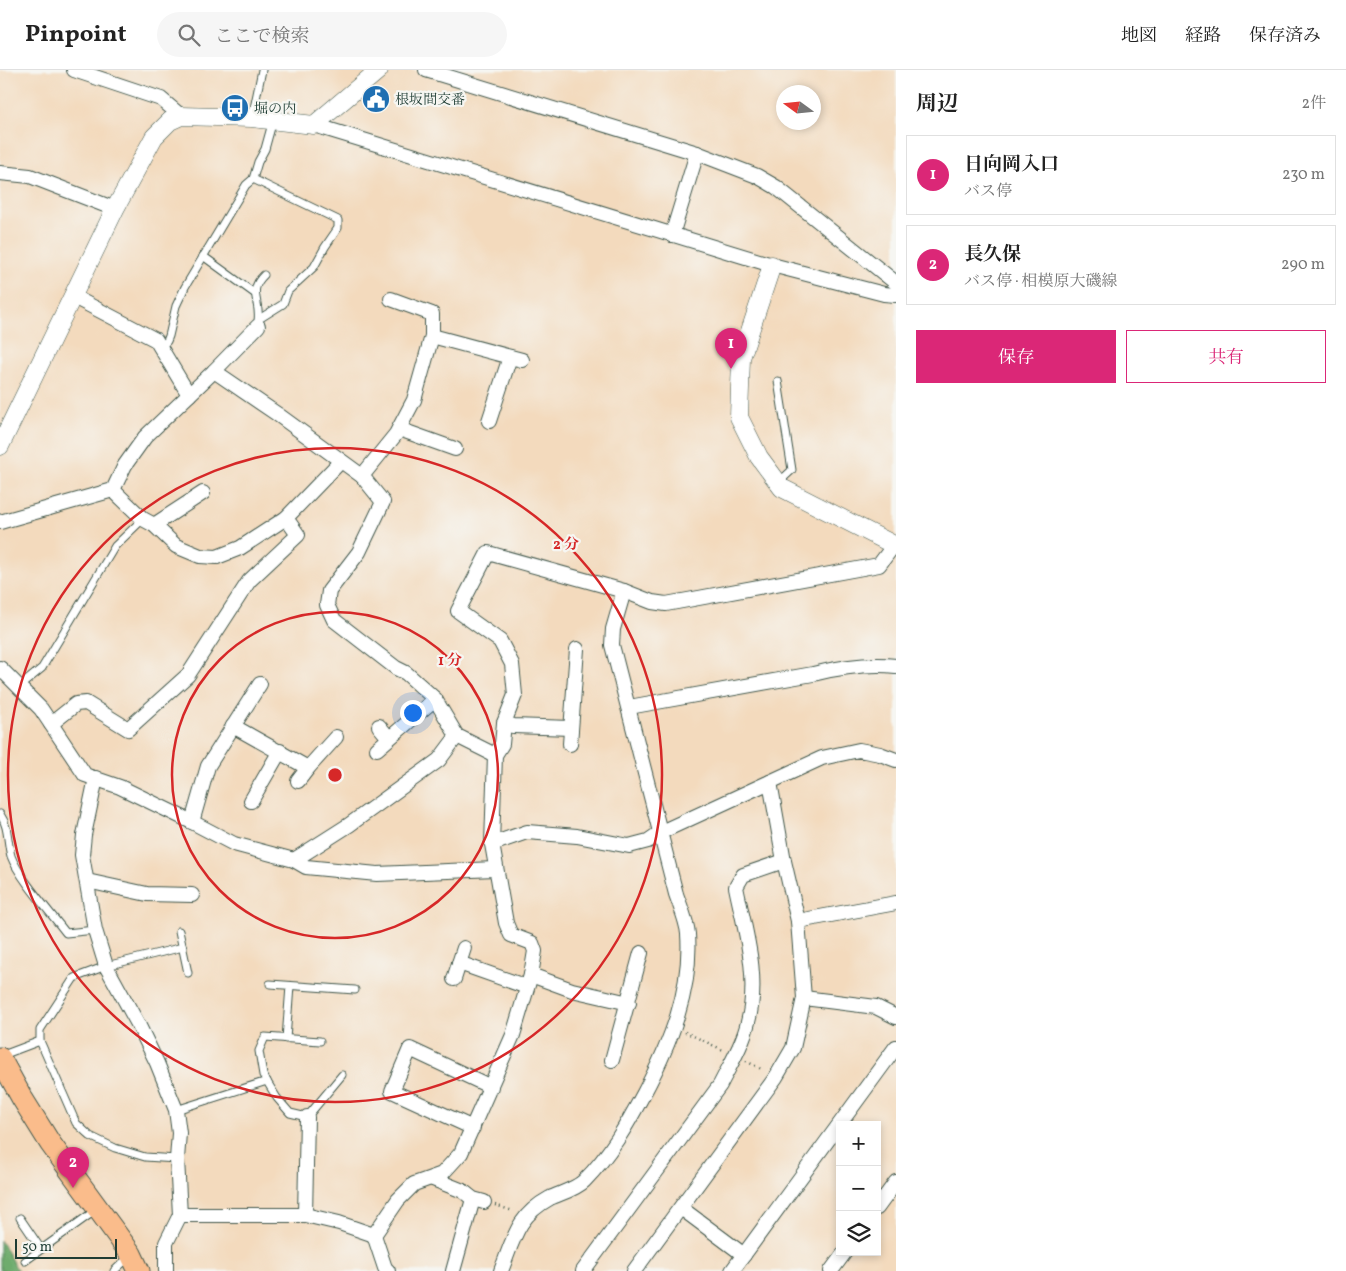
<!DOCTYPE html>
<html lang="ja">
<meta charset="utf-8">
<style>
:root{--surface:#fff;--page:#f6f6f6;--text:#222;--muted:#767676;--line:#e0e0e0;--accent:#db2777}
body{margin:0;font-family:Vollkorn,"Noto Serif JP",serif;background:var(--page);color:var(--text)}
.controls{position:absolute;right:15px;bottom:15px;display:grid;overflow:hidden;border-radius:0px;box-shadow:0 2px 8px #0003}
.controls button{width:45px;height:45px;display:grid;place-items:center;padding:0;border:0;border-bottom:1px solid var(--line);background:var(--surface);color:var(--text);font:25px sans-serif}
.compass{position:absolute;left:776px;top:15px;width:45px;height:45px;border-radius:50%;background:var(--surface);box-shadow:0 2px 8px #0003;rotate:285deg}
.scale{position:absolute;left:15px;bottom:12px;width:102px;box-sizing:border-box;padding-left:5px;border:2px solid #1f3d34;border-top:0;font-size:14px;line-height:18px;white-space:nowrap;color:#1f3d34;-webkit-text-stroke:4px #f6f6f2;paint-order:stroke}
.you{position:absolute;left:412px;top:642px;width:18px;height:18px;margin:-12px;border:4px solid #fff;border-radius:50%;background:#1a73e8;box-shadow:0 0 0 8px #1a73e833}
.badge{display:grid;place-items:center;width:32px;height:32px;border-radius:50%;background:var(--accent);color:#fff;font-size:16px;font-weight:700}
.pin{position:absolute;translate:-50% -41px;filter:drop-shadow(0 1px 2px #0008)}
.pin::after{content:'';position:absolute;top:26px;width:18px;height:15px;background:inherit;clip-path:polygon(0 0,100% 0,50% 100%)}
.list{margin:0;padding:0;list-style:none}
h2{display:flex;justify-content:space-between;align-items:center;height:65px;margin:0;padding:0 20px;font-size:21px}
h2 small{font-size:16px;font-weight:400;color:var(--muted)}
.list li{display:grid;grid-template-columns:32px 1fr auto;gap:15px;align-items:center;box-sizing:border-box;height:80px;margin:0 10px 10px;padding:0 10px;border:1px solid var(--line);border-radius:0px}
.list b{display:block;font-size:19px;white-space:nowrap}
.list p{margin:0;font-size:16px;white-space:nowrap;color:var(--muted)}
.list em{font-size:16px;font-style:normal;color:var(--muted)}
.actions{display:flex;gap:10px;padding:15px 20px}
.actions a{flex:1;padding:11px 0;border:1px solid var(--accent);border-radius:0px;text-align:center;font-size:18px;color:var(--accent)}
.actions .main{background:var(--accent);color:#fff}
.icon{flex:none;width:28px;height:28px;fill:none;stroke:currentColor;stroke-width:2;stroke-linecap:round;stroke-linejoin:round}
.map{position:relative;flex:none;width:896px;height:1201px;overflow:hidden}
header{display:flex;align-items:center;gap:30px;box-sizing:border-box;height:70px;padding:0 25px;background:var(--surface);border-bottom:1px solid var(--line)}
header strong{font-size:24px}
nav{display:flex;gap:28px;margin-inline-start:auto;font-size:18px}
.search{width:350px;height:45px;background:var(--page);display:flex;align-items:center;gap:12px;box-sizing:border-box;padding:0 18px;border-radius:28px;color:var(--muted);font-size:19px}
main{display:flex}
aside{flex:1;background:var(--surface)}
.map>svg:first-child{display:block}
.forest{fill:#6eac6d;stroke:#467450}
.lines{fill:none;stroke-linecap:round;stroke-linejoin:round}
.service-casing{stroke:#3f5549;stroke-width:9}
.minor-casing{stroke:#3f5549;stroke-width:16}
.tertiary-casing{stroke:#3f5549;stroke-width:19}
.primary-casing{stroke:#3f5549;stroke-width:23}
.path{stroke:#3f5549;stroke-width:2.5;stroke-dasharray:1 4;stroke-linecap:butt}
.service{stroke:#fff;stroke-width:7}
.minor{stroke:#fff;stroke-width:14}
.tertiary{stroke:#fff;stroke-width:18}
.primary{stroke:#fabc8b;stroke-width:21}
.ring{fill:none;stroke:#d62828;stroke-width:2.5}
.labels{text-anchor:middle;stroke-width:4.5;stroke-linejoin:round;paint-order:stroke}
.poi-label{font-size:14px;fill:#1f3d34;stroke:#f6f6f2;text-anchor:start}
.centre{fill:#d62828;stroke:#f6f6f2;stroke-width:2.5}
.ring-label{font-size:15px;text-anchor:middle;font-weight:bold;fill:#d62828;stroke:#f6f6f2;stroke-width:4.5;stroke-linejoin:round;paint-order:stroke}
</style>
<header>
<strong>Pinpoint</strong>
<div class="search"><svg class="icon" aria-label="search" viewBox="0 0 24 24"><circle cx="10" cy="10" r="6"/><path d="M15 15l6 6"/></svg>ここで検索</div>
<nav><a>地図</a><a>経路</a><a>保存済み</a></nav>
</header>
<main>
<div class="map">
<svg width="896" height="1201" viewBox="0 0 896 1201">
<rect width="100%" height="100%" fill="#f6f6f2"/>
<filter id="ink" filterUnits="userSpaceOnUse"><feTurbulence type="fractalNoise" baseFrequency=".02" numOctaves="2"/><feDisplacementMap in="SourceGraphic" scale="10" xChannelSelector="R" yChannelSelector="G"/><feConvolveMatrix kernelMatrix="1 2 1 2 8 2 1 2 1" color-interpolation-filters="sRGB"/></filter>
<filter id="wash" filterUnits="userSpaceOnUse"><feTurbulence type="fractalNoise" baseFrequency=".0096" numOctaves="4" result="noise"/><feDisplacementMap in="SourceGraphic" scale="20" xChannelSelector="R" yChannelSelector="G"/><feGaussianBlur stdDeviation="1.12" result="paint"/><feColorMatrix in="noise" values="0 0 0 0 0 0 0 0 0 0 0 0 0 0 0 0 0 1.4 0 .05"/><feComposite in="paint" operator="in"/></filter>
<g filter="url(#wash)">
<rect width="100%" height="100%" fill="#f3dabd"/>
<path class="forest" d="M 0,1170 L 18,1201 L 0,1201 Z"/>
</g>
<g filter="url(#ink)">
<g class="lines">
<defs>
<g id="service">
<path d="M 252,48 L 262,0"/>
<path d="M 253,109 L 338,150 L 338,158 L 325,177 L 314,197 L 288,221 L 283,234 L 259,249"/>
<path d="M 203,186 L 254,223"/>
<path d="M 258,251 C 261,231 247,221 264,205"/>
<path d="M 161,277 L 167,271 L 169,266 L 176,236 L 185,217 L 246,115 L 253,109 L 258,92 L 265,79 L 273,50"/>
<path d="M 778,311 L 792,400 L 778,413"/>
<path d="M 19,617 L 42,598 L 115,476 L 143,449"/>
<path d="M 0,744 C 9,757 7,771 11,786 C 19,808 51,843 66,863 L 95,860"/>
<path d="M 179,861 L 188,903"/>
<path d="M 270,914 L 355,920"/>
<path d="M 286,969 L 290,916"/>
<path d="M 320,971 L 265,967 L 259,981 L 263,1005 L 277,1028 L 290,1043 L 307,1047 L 342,1005"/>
<path d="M 3,985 L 40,971"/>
<path d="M 176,1040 L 267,1011"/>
<path d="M 177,1089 L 145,1087 L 115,1078 L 90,1066 L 76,1053 L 40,971 L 40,960 L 74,908 L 106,896 L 183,877"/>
<path d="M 20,1148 L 41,1179"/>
<path d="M 25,1191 L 96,1140"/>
<path d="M 114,1201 L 130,1186"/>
</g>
<g id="minor">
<path d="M 74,0 L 161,29 L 181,46"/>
<path d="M 426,0 L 697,83 L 757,106 L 776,117 L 896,213"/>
<path d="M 314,55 L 772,195 L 884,224 L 896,225"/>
<path d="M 0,103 L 30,106 L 115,139"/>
<path d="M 672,165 L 697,83"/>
<path d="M 72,226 L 156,270 L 189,325"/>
<path d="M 432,266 L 522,290"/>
<path d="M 214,301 L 277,344 L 362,406 L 383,432 L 359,482 L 329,521 L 327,535 L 334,550 L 396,598 L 406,603 L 435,629 L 457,666 L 495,685"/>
<path d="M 489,351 L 510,287"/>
<path d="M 399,359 L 455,379"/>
<path d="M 362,406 L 396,364 L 414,330 L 432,266 L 432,244 L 391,229"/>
<path d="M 113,420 L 143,449 L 154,455 L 176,476 L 200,486 L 217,487 L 240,478 L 286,448 L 341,391"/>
<path d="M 0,452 L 113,420 L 125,395 L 145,367 L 214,301 L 258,256"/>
<path d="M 154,455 L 203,423"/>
<path d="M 0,598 L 41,639 L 85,705 L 120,717 L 192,752 L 234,774 L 294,790 L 306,797 L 377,804 L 495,799"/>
<path d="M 629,637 L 813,604 C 841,597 867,593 896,596"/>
<path d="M 504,653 L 513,656 L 571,658"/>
<path d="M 51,654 L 76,634 L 86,633 L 128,659 L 188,605 L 249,511 L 298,465 L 286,448"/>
<path d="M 233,656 L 308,698"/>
<path d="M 379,656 L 389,668"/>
<path d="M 570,674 L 577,579"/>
<path d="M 377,679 L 435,629"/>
<path d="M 96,708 L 84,765 L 82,785 L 95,860 L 106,896 L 139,956 L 157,993 L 176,1040 L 179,1063 L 177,1089 L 180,1145 L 166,1173 L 166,1201"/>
<path d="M 298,711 L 308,698 L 336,667"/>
<path d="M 251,731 L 280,681"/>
<path d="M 192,752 L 208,696 L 260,614"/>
<path d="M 492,774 L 527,762 L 577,766 L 629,776 L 648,771 L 661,762 L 822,688 L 859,680 L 880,684 L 896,690"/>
<path d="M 294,790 L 349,755 L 439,690 L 457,666"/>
<path d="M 87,811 L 147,824 L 192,825"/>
<path d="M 798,851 L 896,833"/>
<path d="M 459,893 L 527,917"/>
<path d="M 531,905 L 572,920 L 629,933"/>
<path d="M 454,909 L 464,878"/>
<path d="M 804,928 L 876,937 L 896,947"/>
<path d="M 612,990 L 641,883"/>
<path d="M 473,1058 L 392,1021 L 410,979 L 491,1017"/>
<path d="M 433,1109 L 463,1121 L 473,1129 L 484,1132"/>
<path d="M 681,1138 L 744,1185"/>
<path d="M 877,1138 L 896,1112"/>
<path d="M 180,1145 L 305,1145 L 339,1153 L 374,1165"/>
<path d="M 305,1145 L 307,1047"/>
<path d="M 374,1165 L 398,1130 L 414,1114 L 442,1104 L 461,1083 L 513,965 L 531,905 L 535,881 L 532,873 L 511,865 L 506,853 L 492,774 L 495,685 L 502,674 L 504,653 L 515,625 L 512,594 L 500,571 L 458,541 L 488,483 L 624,521 L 652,532 L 666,534 L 879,495 L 894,475"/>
<path d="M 374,1165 L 385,1198 L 388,1201"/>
<path d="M 453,1201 L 473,1129"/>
<path d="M 501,1201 C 514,1168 517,1146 550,1128 C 561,1123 576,1119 584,1111 C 610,1085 627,1055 644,1023 C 670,974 692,920 688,864 C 687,851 680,836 676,824 L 612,575 L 613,559 L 624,521"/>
<path d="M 583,1201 L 720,1015 C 730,995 743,974 748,952 C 760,907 745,861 736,817 L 743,805 L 784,791"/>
<path d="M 634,1201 L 776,1007 L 793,978 L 804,928 L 798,851 L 784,791 L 770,712"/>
<path d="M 732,1201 L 896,977"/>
<path d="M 831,1201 L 845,1182"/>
</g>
<g id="tertiary">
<path d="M 772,195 L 741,288 L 739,347 L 759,387 L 782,418 L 896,476"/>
<path d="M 0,376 L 115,139 L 154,67 L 170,51 L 181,46 L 252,48 L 314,55 L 379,0"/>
</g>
<path id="primary" d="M 0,988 L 22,1028 L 50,1073 L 131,1184 L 139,1201"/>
</defs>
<use href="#service" class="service-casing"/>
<use href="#minor" class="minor-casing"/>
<use href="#tertiary" class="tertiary-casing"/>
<use href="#primary" class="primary-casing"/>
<g class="path">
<path d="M 685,962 L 723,980"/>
<path d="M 746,991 L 763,1000"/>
<path d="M 495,1135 L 513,1141"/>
</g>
<use href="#service" class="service"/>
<use href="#minor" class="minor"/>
<use href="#tertiary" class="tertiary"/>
<use href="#primary" class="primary"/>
</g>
</g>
<g class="ring">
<circle cx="335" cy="705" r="163"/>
<circle cx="335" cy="705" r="327"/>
</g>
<defs>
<symbol id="civic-disc" viewBox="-11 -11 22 22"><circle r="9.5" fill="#1f6fb2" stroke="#f6f6f2"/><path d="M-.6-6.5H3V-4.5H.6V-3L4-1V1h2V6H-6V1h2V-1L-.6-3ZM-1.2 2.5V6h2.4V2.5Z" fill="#fff"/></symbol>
<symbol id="bus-disc" viewBox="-11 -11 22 22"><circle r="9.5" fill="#1f6fb2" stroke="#f6f6f2"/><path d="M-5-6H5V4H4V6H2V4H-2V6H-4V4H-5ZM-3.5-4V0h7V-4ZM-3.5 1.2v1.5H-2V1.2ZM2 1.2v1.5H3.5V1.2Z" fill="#fff"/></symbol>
</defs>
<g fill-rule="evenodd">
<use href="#civic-disc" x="360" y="13" width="32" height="32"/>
<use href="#bus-disc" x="219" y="22" width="32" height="32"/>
</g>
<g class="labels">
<g class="poi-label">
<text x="395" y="34">根坂間交番</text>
<text x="254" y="43">堀の内</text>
</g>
</g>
<circle cx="335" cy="705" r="8" class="centre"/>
<g class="ring-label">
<text x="566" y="479">2 分</text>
<text x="450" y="595">1 分</text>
</g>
</svg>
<div class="controls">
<button>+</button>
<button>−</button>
<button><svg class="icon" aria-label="layers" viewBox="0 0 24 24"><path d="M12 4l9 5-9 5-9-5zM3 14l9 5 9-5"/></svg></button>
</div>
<svg class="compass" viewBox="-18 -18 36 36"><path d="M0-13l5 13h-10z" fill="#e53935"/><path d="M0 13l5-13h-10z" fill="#767676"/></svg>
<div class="scale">50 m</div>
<div class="you"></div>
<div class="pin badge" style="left:731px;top:299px">1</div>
<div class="pin badge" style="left:73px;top:1118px">2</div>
</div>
<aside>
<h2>周辺<small>2件</small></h2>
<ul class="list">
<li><span class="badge">1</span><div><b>日向岡入口</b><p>バス停</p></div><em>230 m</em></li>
<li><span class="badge">2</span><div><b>長久保</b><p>バス停 · 相模原大磯線</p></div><em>290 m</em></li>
</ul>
<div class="actions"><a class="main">保存</a><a>共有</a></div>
</aside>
</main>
